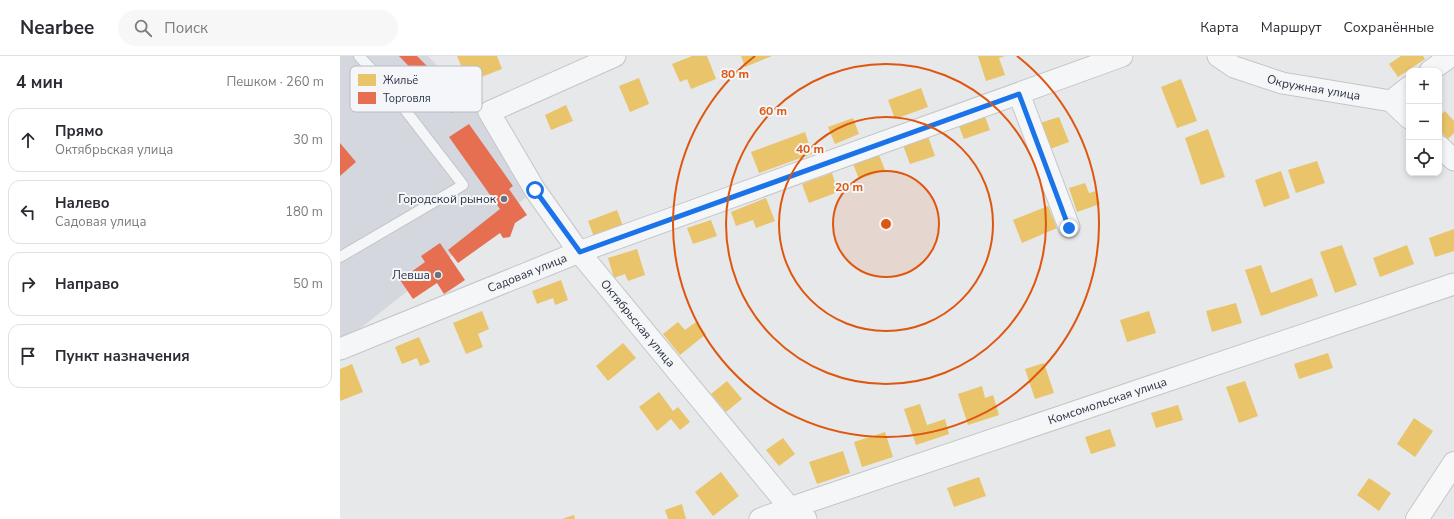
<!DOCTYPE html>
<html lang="ru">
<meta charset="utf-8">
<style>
:root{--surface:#fff;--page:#f7f7f7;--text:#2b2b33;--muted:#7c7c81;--line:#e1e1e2}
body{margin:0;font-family:"Nunito Sans",sans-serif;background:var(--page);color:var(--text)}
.controls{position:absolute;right:12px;top:12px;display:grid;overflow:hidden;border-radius:8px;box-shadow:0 2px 6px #0003}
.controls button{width:36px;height:36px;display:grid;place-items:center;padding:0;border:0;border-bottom:1px solid var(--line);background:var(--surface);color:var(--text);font:20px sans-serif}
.stop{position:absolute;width:12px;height:12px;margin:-9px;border:3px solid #1a73e8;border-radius:50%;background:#fff}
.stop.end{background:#1a73e8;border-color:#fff;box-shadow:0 1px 4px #0008}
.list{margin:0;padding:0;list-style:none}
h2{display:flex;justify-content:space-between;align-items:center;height:52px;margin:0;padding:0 16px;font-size:17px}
h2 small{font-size:13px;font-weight:400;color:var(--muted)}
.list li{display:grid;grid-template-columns:26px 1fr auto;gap:12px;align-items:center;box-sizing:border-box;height:64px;margin:0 8px 8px;padding:0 8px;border:1px solid var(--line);border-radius:12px}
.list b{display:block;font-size:15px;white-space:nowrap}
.list p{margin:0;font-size:13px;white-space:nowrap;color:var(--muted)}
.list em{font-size:13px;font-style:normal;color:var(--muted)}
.icon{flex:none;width:22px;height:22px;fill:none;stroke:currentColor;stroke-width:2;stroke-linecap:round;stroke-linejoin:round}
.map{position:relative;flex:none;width:1114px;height:463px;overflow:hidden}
header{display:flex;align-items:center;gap:24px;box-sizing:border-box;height:56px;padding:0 20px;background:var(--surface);border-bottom:1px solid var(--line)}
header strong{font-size:19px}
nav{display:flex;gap:22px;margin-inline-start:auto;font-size:14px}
.search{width:280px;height:36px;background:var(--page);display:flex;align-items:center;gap:10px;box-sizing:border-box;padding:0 14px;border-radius:22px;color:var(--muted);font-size:15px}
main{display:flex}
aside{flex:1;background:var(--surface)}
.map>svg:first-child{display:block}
.built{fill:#d4d7dd}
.homes{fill:#e9c46a}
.shops{fill:#e76f51}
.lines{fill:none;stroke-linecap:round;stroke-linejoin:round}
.service-casing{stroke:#c4c6c8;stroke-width:12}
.minor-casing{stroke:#c4c6c8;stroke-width:23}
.secondary-casing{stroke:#c4c6c8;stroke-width:24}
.service{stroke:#f5f6f7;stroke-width:10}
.minor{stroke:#f5f6f7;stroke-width:21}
.secondary{stroke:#f8f8f8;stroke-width:22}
.route{stroke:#1a73e8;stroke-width:5}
.ring{fill:none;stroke:#df570f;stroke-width:2}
.poi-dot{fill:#6c737f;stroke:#f4f6f9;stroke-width:1.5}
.labels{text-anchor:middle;stroke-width:4;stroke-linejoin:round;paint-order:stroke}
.street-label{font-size:12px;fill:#2b3445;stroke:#f4f6f9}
.poi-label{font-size:12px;fill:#2b3445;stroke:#f4f6f9;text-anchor:end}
.key{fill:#f4f6f9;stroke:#b8bcc3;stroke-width:1}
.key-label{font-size:11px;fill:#2b3445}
.centre{fill:#df570f;stroke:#f4f6f9;stroke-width:2}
.ring-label{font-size:12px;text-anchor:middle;font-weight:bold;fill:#df570f;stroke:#f4f6f9;stroke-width:4;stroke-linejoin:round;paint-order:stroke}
</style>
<header>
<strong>Nearbee</strong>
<div class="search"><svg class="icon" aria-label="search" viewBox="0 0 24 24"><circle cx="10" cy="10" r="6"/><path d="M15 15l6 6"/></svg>Поиск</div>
<nav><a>Карта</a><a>Маршрут</a><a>Сохранённые</a></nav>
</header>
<main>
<aside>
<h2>4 мин<small>Пешком · 260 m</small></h2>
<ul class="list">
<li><svg class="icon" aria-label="ahead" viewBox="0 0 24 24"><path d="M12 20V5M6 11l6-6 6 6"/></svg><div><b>Прямо</b><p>Октябрьская улица</p></div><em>30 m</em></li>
<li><svg class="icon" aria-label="left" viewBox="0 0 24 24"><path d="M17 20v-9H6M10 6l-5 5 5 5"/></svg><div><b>Налево</b><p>Садовая улица</p></div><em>180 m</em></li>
<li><svg class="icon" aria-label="right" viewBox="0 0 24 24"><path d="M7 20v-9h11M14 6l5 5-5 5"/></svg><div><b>Направо</b></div><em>50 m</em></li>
<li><svg class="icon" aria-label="arrive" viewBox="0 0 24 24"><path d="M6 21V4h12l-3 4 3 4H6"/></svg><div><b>Пункт назначения</b></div></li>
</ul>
</aside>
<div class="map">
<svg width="1114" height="463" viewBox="0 0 1114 463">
<rect width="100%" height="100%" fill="#e6e8ea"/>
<path class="built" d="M 0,0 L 88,0 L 145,60 L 189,139 L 8,282 L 0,285 Z"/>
<g class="homes">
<path d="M 117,0 L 157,0 L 162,13 L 128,26 Z"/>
<path d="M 352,0 L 367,0 L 376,23 L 351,33 L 347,23 L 340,26 L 332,8 Z"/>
<path d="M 401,0 L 432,0 L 405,11 Z"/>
<path d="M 638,0 L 665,0 L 659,2 L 665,19 L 646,25 Z"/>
<path d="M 1061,0 L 1083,0 L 1085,3 L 1058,21 L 1049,8 Z"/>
<path d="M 299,22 L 309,48 L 290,56 L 279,30 Z"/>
<path d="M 841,23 L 857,65 L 837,72 L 821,31 Z"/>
<path d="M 581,32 L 588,51 L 555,63 L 548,44 Z"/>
<path d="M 226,49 L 233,65 L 211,74 L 205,59 Z"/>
<path d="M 1105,55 L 1114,65 L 1114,77 L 1108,83 L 1099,74 L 1099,61 Z"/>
<path d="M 644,58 L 650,74 L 624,83 L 618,68 Z"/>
<path d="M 719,61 L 729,86 L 710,93 L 700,67 Z"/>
<path d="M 513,62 L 519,78 L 495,88 L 488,71 Z"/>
<path d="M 868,73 L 885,121 L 861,129 L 845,82 Z"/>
<path d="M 465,76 L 472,98 L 419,117 L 411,96 Z"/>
<path d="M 588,80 L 595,100 L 570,108 L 563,89 Z"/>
<path d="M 539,99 L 545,114 L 519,123 L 513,108 Z"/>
<path d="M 977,105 L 985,127 L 956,137 L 948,114 Z"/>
<path d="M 941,115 L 950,142 L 924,151 L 915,124 Z"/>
<path d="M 492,117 L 498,136 L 469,147 L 462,128 Z"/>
<path d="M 745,127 L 749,137 L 756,135 L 760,148 L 737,156 L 729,132 Z"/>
<path d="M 426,142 L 435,165 L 416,172 L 413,164 L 396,170 L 391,156 Z"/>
<path d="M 708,150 L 717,172 L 682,187 L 673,164 Z"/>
<path d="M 277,154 L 283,170 L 254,181 L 248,165 Z"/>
<path d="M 371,164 L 377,180 L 353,188 L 347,172 Z"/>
<path d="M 1114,173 L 1114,195 L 1095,201 L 1089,182 Z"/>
<path d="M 1002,189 L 1017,229 L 995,237 L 980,196 Z"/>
<path d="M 1067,189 L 1074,208 L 1040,221 L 1033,202 Z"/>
<path d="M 297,193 L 305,219 L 288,225 L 285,218 L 274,222 L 268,202 Z"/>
<path d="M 921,209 L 931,237 L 972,222 L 978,240 L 921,260 L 905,214 Z"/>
<path d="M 221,224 L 228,244 L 215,249 L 213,242 L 197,248 L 192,235 Z"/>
<path d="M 896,247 L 902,267 L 872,276 L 866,255 Z"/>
<path d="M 142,255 L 149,273 L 138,278 L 143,291 L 126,298 L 113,267 Z"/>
<path d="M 809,255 L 816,277 L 787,286 L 780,264 Z"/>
<path d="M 338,266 L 345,274 L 356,266 L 366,278 L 340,299 L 323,278 Z"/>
<path d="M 79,281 L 90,306 L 80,310 L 77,302 L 62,308 L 55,291 Z"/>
<path d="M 283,287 L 296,302 L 268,325 L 256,310 Z"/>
<path d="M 988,297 L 993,312 L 959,323 L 954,308 Z"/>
<path d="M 704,307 L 714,337 L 695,343 L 685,313 Z"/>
<path d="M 12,308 L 23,336 L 0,345 L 0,313 Z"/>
<path d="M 387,325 L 402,343 L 386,356 L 371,338 Z"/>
<path d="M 905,325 L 918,360 L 899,367 L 886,331 Z"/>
<path d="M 642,330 L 645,342 L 653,339 L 659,359 L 628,369 L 618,338 Z"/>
<path d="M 319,336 L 333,355 L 338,351 L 350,366 L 340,374 L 331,363 L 317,375 L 299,351 Z"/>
<path d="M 580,348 L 587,369 L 605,363 L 609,378 L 576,389 L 564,353 Z"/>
<path d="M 838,349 L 843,364 L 816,372 L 811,357 Z"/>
<path d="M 1074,362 L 1093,375 L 1075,401 L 1057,388 Z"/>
<path d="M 770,373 L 776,390 L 751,398 L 745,381 Z"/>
<path d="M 545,376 L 553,401 L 522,411 L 514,386 Z"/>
<path d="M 443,382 L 455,398 L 439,410 L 426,394 Z"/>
<path d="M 503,395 L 510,417 L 477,428 L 469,406 Z"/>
<path d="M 381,416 L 399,440 L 373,460 L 355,436 Z"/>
<path d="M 639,421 L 646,440 L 614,451 L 607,432 Z"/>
<path d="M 1029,422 L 1051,437 L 1039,455 L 1017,439 Z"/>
<path d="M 342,448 L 346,463 L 328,463 L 325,454 Z"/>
<path d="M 234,459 L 235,463 L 222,463 Z"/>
</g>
<g class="shops">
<path d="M 59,0 L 77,0 L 93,16 L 83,25 Z"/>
<path d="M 106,26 L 125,44 L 112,57 L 93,39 Z"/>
<path d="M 129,68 L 173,130 L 169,133 L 187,159 L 175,167 L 170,181 L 163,182 L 160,177 L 118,207 L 108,194 L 160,153 L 109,81 Z"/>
<path d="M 0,87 L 16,106 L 0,120 Z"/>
<path d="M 100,187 L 125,224 L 104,238 L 97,227 L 73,243 L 60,224 L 85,206 L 81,200 Z"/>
</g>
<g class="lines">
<defs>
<path id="service" d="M 0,201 L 123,129 L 46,29 L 19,0"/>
<g id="minor">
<path id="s1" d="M 275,0 L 149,56 L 195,134 L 239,196 L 450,452 L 466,463"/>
<path id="s2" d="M 878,0 L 894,11 L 942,27 L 1051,45 L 1069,62"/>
<path d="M 1090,15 L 1111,0"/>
<path d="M 679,38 L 729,171"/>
<path d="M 1051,45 L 1069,31"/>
<path d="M 1099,90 L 1114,104"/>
<path id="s3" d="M 0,293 L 239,196 L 782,0"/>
<path id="s4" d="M 420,463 L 450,452 L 1114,228"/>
</g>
<path id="secondary" d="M 1077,463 L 1114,407"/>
</defs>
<use href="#service" class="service-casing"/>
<use href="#minor" class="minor-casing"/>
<use href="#secondary" class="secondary-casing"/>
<use href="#service" class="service"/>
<use href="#minor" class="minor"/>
<use href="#secondary" class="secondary"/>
</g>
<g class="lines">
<path class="route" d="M 195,134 L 240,196 L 679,38 L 729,172"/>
</g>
<circle cx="546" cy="168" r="53" fill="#df570f" fill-opacity=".12"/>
<g class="ring">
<circle cx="546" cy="168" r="53"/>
<circle cx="546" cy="168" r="107"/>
<circle cx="546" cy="168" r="160"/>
<path d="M677 0A213 213 0 1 1 415 0"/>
</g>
<g class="poi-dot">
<circle cx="164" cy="143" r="4"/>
<circle cx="98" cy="219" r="4"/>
</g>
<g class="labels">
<g class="street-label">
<text dy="4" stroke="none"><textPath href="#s2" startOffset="102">Окружная улица</textPath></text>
<text dy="4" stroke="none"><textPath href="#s3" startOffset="202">Садовая улица</textPath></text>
<text dy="4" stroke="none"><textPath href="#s1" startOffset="397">Октябрьская улица</textPath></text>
<text dy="4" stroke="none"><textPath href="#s4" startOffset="367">Комсомольская улица</textPath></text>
</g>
<g class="poi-label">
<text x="156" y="147">Городской рынок</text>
<text x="90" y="223">Левша</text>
</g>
</g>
<rect x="10" y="10" width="132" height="46" rx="6" class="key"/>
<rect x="18" y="18" width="18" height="12" fill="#e9c46a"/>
<rect x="18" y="36" width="18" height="12" fill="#e76f51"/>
<g class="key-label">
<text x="43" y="28">Жильё</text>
<text x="43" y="46">Торговля</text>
</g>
<circle cx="546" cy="168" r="6" class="centre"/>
<g class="ring-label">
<text x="395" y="22">80 m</text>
<text x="433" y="59">60 m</text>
<text x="470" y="97">40 m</text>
<text x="509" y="135">20 m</text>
</g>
</svg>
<div class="controls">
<button>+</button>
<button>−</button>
<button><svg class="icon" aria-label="locate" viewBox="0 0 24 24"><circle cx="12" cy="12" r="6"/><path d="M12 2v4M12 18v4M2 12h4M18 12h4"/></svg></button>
</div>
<div class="stop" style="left:195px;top:134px"></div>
<div class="stop end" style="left:729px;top:172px"></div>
</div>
</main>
